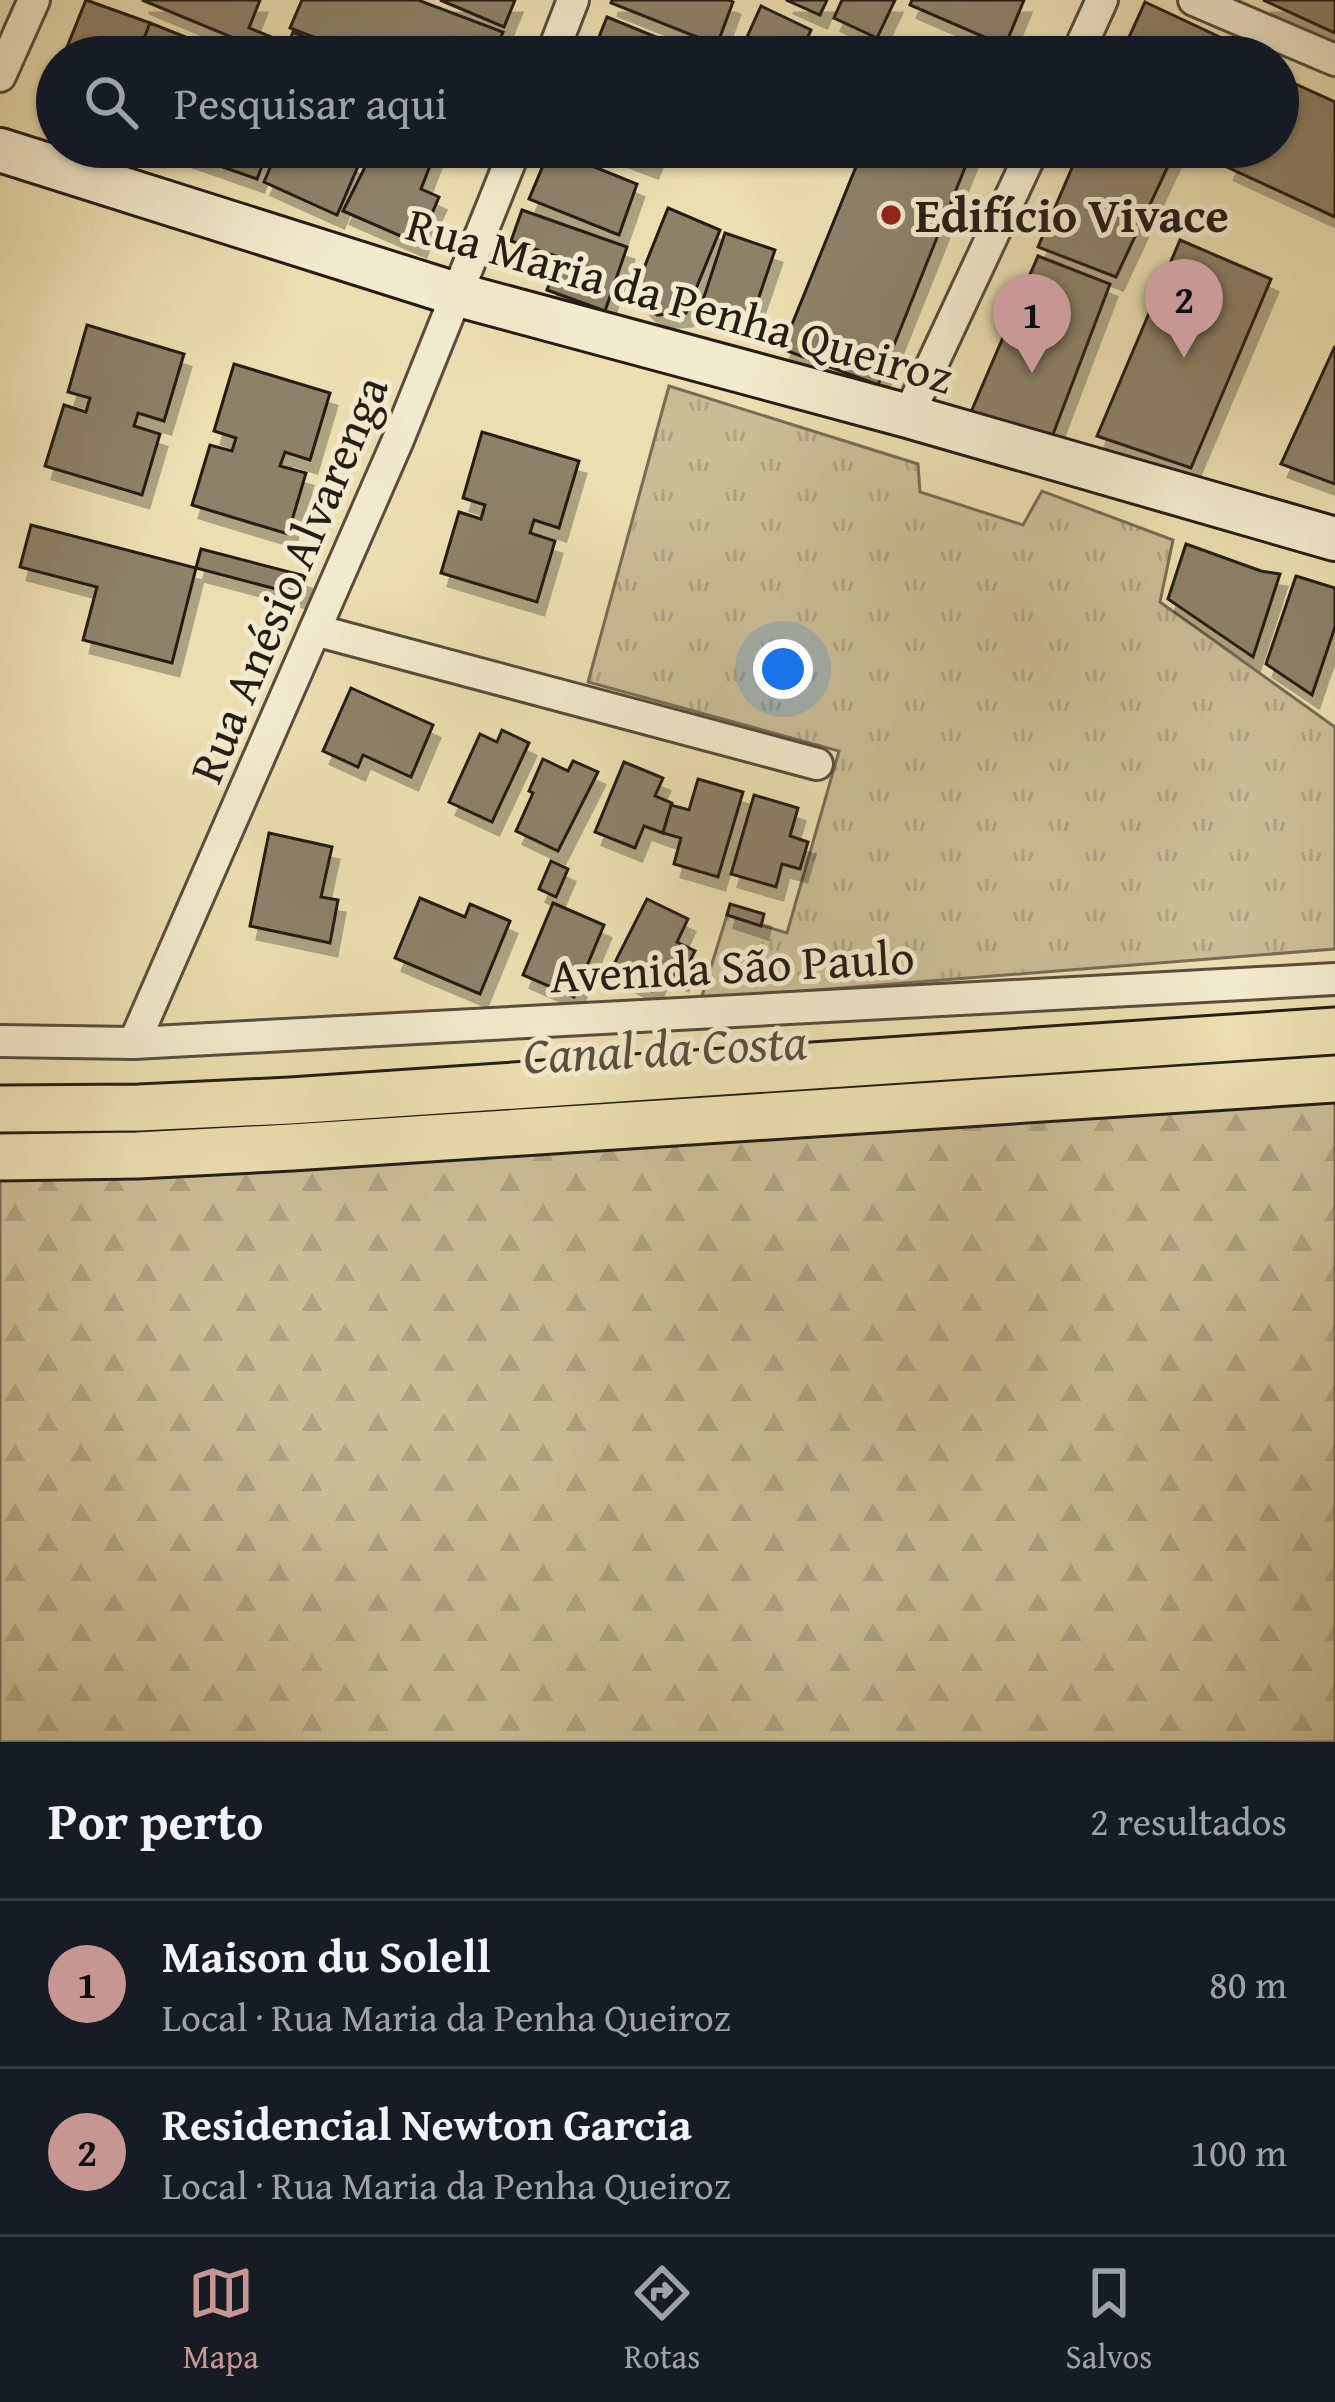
<!DOCTYPE html>
<html lang="pt">
<meta charset="utf-8">
<style>
:root{--surface:#171b24;--page:#242831;--text:#f1f3f6;--muted:#9ea1a6;--line:#363941;--accent:#c59692}
body{margin:0;font-family:"Gentium Book Plus",serif;background:var(--page);color:var(--text)}
.you{position:absolute;left:783px;top:669px;width:42px;height:42px;margin:-30px;border:9px solid #fff;border-radius:50%;background:#1a73e8;box-shadow:0 0 0 18px #1a73e833}
.badge{display:grid;place-items:center;width:78px;height:78px;border-radius:50%;background:var(--accent);color:#111;font-size:39px;font-weight:700}
.pin{position:absolute;translate:-50% -99px;filter:drop-shadow(0 3px 6px #0008)}
.pin::after{content:'';position:absolute;top:63px;width:42px;height:36px;background:inherit;clip-path:polygon(0 0,100% 0,50% 100%)}
.list{margin:0;padding:0;list-style:none}
h2{display:flex;justify-content:space-between;align-items:center;height:156px;margin:0;padding:0 48px;font-size:51px}
h2 small{font-size:39px;font-weight:400;color:var(--muted)}
.list li{display:grid;grid-template-columns:78px 1fr auto;gap:36px;align-items:center;box-sizing:border-box;height:168px;padding:0 48px;border-top:3px solid var(--line)}
.list b{display:block;font-size:45px;white-space:nowrap}
.list p{margin:0;font-size:39px;white-space:nowrap;color:var(--muted)}
.list em{font-size:39px;font-style:normal;color:var(--muted)}
.icon{flex:none;width:66px;height:66px;fill:none;stroke:currentColor;stroke-width:2;stroke-linecap:round;stroke-linejoin:round}
.map{position:relative;flex:none;width:1335px;height:1742px;overflow:hidden}
.search{position:absolute;background:var(--surface);box-shadow:0 3px 9px #0004;left:36px;right:36px;top:36px;height:132px;display:flex;align-items:center;gap:30px;box-sizing:border-box;padding:0 42px;border-radius:66px;color:var(--muted);font-size:45px}
.sheet{height:492px;background:var(--surface)}
nav{display:flex;justify-content:space-around;align-items:center;box-sizing:border-box;height:168px;border-top:3px solid var(--line);background:var(--surface);font-size:33px;color:var(--muted)}
nav a{display:grid;justify-items:center;gap:6px}
nav .on{color:var(--accent)}
.map>svg:first-child{display:block}
.grass{fill:url(#grass-tufts);stroke:#796c56;stroke-width:3}
.forest{fill:url(#forest-firs);stroke:#796c56;stroke-width:3}
.lines{fill:none;stroke-linecap:round;stroke-linejoin:round}
.canal{stroke:#a99c7c;stroke-width:36}
.building{fill:#8d8167;stroke:#281c17;stroke-width:3;filter:url(#shadow)}
.street-casing{stroke:#594c3d;stroke-width:36}
.secondary-casing{stroke:#281c17;stroke-width:48}
.primary-casing{stroke:#281c17;stroke-width:51}
.street{stroke:#f2eacc;stroke-width:30}
.secondary{stroke:#f2eacc;stroke-width:42}
.primary{stroke:#ebdeb0;stroke-width:45}
.poi-dot{fill:#8f2418;stroke:#f2eacc;stroke-width:4.5}
.labels{text-anchor:middle;stroke-width:10;stroke-linejoin:round;paint-order:stroke}
.poi-label{font-size:48px;font-weight:bold;fill:#281c17;stroke:#f2eacc;text-anchor:start}
.street-label{font-size:48px;fill:#281c17;stroke:#f2eacc}
.water-label{font-size:51px;font-style:italic;fill:#5c4f3f;stroke:#f2eacc}
</style>
<div class="map">
<svg width="1335" height="1742" viewBox="0 0 1335 1742">
<defs>
<pattern id="grass-tufts" width="24" height="20" patternUnits="userSpaceOnUse" patternTransform="scale(3)"><rect width="24" height="20" fill="#cabd96"/><path d="M3 7l-1-3M5 7V3M7 7l1-3M15 17l-1-3M17 17v-4M19 17l1-3" fill="none" stroke="#aea281"/></pattern>
<pattern id="forest-firs" width="22" height="20" patternUnits="userSpaceOnUse" patternTransform="scale(3)"><rect width="22" height="20" fill="#cabd96"/><path d="M5 1l3.5 6h-7zM16 11l3.5 6h-7z" fill="#aea281"/></pattern>
<filter id="shadow"><feDropShadow dx="7" dy="13" stdDeviation="0" flood-color="#0004"/></filter>
</defs>
<rect width="100%" height="100%" fill="#ebdeb0"/>
<filter id="stains"><feTurbulence type="fractalNoise" baseFrequency=".00167" numOctaves="4"/><feColorMatrix values="0 0 0 0 .2 0 0 0 0 .09 0 0 0 0 .02 0 0 0 .5 -.17"/></filter>
<radialGradient id="worn" r=".72"><stop offset=".6" stop-color="#630" stop-opacity="0"/><stop offset="1" stop-color="#630" stop-opacity=".3"/></radialGradient>
<path class="grass" d="M 669,386 L 918,464 L 920,492 L 1023,525 L 1042,491 L 1173,540 L 1160,602 L 1335,727 L 1335,949 L 701,999 L 727,915 L 787,933 L 839,751 L 588,682 Z"/>
<path class="forest" d="M 1335,1096 L 1335,1742 L 0,1742 L 0,1137 Z"/>
<g class="lines">
<g class="canal">
<path d="M 279,1123 L 433,1116"/>
<path d="M 27,1136 L 176,1128"/>
</g>
</g>
<g class="building">
<path d="M 86,0 L 150,23 L 137,57 L 63,57 Z"/>
<path d="M 142,0 L 260,0 L 249,28 L 279,40 L 272,57 L 238,57 L 229,53 L 234,38 Z"/>
<path d="M 302,0 L 418,0 L 503,32 L 493,57 L 365,57 L 290,28 Z"/>
<path d="M 440,0 L 515,0 L 504,27 Z"/>
<path d="M 612,0 L 729,0 L 733,2 L 717,45 L 611,3 Z"/>
<path d="M 786,0 L 827,0 L 820,15 Z"/>
<path d="M 842,0 L 895,0 L 877,38 L 834,18 Z"/>
<path d="M 912,0 L 1024,0 L 1005,46 L 910,5 Z"/>
<path d="M 1263,0 L 1335,0 L 1335,33 Z"/>
<path d="M 1145,2 L 1226,40 L 1218,57 L 1120,57 Z"/>
<path d="M 761,6 L 811,30 L 799,57 L 789,57 L 747,37 Z"/>
<path d="M 607,17 L 700,55 L 699,57 L 591,57 Z"/>
<path d="M 150,23 L 221,51 L 218,57 L 137,57 Z"/>
<path d="M 293,32 L 351,57 L 283,57 Z"/>
<path d="M 926,38 L 974,57 L 918,57 Z"/>
<path d="M 1278,76 L 1335,102 L 1335,217 L 1227,167 L 1236,147 L 1278,147 Z"/>
<path d="M 182,147 L 269,147 L 257,179 L 180,152 Z"/>
<path d="M 279,147 L 345,147 L 341,157 L 359,164 L 337,215 L 264,182 Z"/>
<path d="M 375,147 L 420,147 L 435,153 L 421,189 L 439,197 L 419,244 L 343,211 Z"/>
<path d="M 603,147 L 658,147 L 651,165 Z"/>
<path d="M 864,147 L 963,147 L 970,155 L 878,385 L 782,349 Z"/>
<path d="M 1081,147 L 1177,147 L 1116,277 L 1038,247 Z"/>
<path d="M 550,149 L 637,184 L 619,235 L 529,199 Z"/>
<path d="M 668,208 L 720,230 L 686,313 L 657,315 L 634,293 Z"/>
<path d="M 522,210 L 627,247 L 605,311 L 547,290 L 559,257 L 511,241 Z"/>
<path d="M 725,233 L 775,250 L 750,323 L 701,306 Z"/>
<path d="M 1180,240 L 1271,279 L 1191,468 L 1097,436 Z"/>
<path d="M 1038,256 L 1110,284 L 1052,437 L 971,412 Z"/>
<path d="M 87,325 L 184,354 L 164,421 L 138,413 L 134,426 L 160,434 L 142,495 L 45,466 L 64,405 L 86,412 L 90,398 L 68,392 Z"/>
<path d="M 1335,346 L 1335,484 L 1281,464 Z"/>
<path d="M 234,364 L 330,393 L 310,460 L 285,452 L 280,466 L 306,473 L 288,534 L 192,505 L 210,445 L 232,451 L 236,438 L 214,431 Z"/>
<path d="M 482,432 L 579,461 L 559,528 L 534,520 L 530,533 L 555,541 L 537,602 L 441,573 L 459,512 L 481,519 L 485,505 L 463,498 Z"/>
<path d="M 31,525 L 196,568 L 172,663 L 83,640 L 97,587 L 20,567 Z"/>
<path d="M 1186,544 L 1261,571 L 1280,574 L 1253,657 L 1168,599 Z"/>
<path d="M 201,549 L 305,576 L 299,595 L 196,568 Z"/>
<path d="M 1296,576 L 1335,588 L 1335,627 L 1312,695 L 1266,664 Z"/>
<path d="M 351,688 L 433,725 L 411,777 L 363,755 L 358,767 L 323,751 Z"/>
<path d="M 502,730 L 529,743 L 492,822 L 449,802 L 480,734 L 497,742 Z"/>
<path d="M 543,759 L 568,771 L 573,761 L 598,772 L 558,851 L 516,831 L 533,793 L 529,791 Z"/>
<path d="M 624,762 L 663,778 L 655,796 L 672,803 L 663,833 L 644,826 L 635,848 L 595,832 Z"/>
<path d="M 698,779 L 743,792 L 718,877 L 674,864 L 681,838 L 663,833 L 671,805 L 689,810 Z"/>
<path d="M 754,795 L 798,808 L 790,836 L 808,842 L 800,869 L 782,864 L 776,887 L 731,874 Z"/>
<path d="M 269,833 L 332,847 L 321,897 L 338,900 L 330,943 L 250,926 Z"/>
<path d="M 551,861 L 568,869 L 556,897 L 539,889 Z"/>
<path d="M 420,898 L 465,917 L 470,904 L 510,921 L 480,994 L 395,958 Z"/>
<path d="M 647,899 L 688,919 L 677,942 L 695,951 L 681,978 L 663,969 L 652,991 L 611,970 Z"/>
<path d="M 553,903 L 604,925 L 574,997 L 523,975 Z"/>
<path d="M 730,904 L 764,914 L 761,926 L 727,915 Z"/>
</g>
<g class="lines">
<defs>
<g id="street">
<path d="M 1194,0 L 1335,60"/>
<path d="M 551,57 L 573,0"/>
<path d="M 1076,57 L 1102,0"/>
<path d="M 0,76 L 34,0"/>
<path d="M 908,416 L 1034,147"/>
<path d="M 315,630 L 817,764"/>
<path d="M 0,1041 L 134,1043 L 1335,979"/>
<path d="M 134,1043 L 398,440 L 516,147"/>
</g>
<path id="secondary" d="M 0,150 L 459,295 L 908,416 L 1335,539"/>
<g id="primary">
<path d="M 0,1109 L 139,1108 L 290,1101 L 1335,1031"/>
<path d="M 0,1157 L 137,1155 L 292,1147 L 1335,1079"/>
</g>
</defs>
<use href="#street" class="street-casing"/>
<use href="#secondary" class="secondary-casing"/>
<use href="#primary" class="primary-casing"/>
<use href="#street" class="street"/>
<use href="#secondary" class="secondary"/>
<use href="#primary" class="primary"/>
</g>
<circle class="poi-dot" cx="891" cy="215" r="12"/>
<g class="labels">
<g class="poi-label">
<text x="915" y="232">Edifício Vivace</text>
</g>
<g class="street-label">
<text transform="translate(680 300) rotate(16)" y="17">Rua Maria da Penha Queiroz</text>
<text transform="translate(288 579) rotate(-67)" y="17">Rua Anésio Alvarenga</text>
<text transform="translate(732 966) rotate(-3)" y="17">Avenida São Paulo</text>
</g>
<g class="water-label">
<text transform="translate(665 1048) rotate(-3)" y="18">Canal da Costa</text>
</g>
</g>
<rect width="100%" height="100%" filter="url(#stains)"/>
<rect width="100%" height="100%" fill="url(#worn)"/>
</svg>
<div class="you"></div>
<div class="pin badge" style="left:1032px;top:373px">1</div>
<div class="pin badge" style="left:1184px;top:358px">2</div>
<div class="search"><svg class="icon" aria-label="search" viewBox="0 0 24 24"><circle cx="10" cy="10" r="6"/><path d="M15 15l6 6"/></svg>Pesquisar aqui</div>
</div>
<section class="sheet">
<h2>Por perto<small>2 resultados</small></h2>
<ul class="list">
<li><span class="badge">1</span><div><b>Maison du Solell</b><p>Local · Rua Maria da Penha Queiroz</p></div><em>80 m</em></li>
<li><span class="badge">2</span><div><b>Residencial Newton Garcia</b><p>Local · Rua Maria da Penha Queiroz</p></div><em>100 m</em></li>
</ul>
</section>
<nav>
<a class="on"><svg class="icon" aria-label="map" viewBox="0 0 24 24"><path d="M3 6l6-2 6 2 6-2v14l-6 2-6-2-6 2zM9 4v14M15 6v14"/></svg>Mapa</a>
<a><svg class="icon" aria-label="directions" viewBox="0 0 24 24"><path d="M12 3l9 9-9 9-9-9zM9 14v-3h6M13 9l2 2-2 2"/></svg>Rotas</a>
<a><svg class="icon" aria-label="saved" viewBox="0 0 24 24"><path d="M7 4h10v16l-5-4-5 4z"/></svg>Salvos</a>
</nav>
